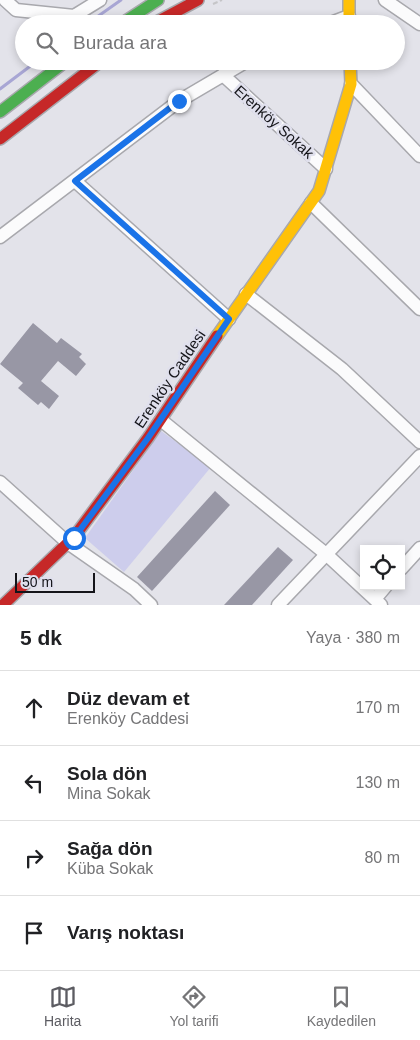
<!DOCTYPE html>
<html lang="tr">
<meta charset="utf-8">
<style>
:root{--surface:#fff;--page:#f6f6f6;--text:#202124;--muted:#757577;--line:#e0e0e0;--accent:#5c5c62}
body{margin:0;font-family:Arial,sans-serif;background:var(--page);color:var(--text)}
.controls{position:absolute;right:15px;bottom:15px;display:grid;overflow:hidden;border-radius:0px;box-shadow:0 2px 8px #0003}
.controls button{width:45px;height:45px;display:grid;place-items:center;padding:0;border:0;border-bottom:1px solid var(--line);background:var(--surface);color:var(--text);font:25px sans-serif}
.scale{position:absolute;left:15px;bottom:12px;width:80px;box-sizing:border-box;padding-left:5px;border:2px solid #141419;border-top:0;font-size:14px;line-height:18px;white-space:nowrap;color:#141419;-webkit-text-stroke:4px #e0e0ed;paint-order:stroke}
.stop{position:absolute;width:15px;height:15px;margin:-11px;border:4px solid #1a73e8;border-radius:50%;background:#fff}
.stop.end{background:#1a73e8;border-color:#fff;box-shadow:0 1px 5px #0008}
.list{margin:0;padding:0;list-style:none}
h2{display:flex;justify-content:space-between;align-items:center;height:65px;margin:0;padding:0 20px;font-size:21px}
h2 small{font-size:16px;font-weight:400;color:var(--muted)}
.list li{display:grid;grid-template-columns:32px 1fr auto;gap:15px;align-items:center;box-sizing:border-box;height:75px;padding:0 20px;border-top:1px solid var(--line)}
.list b{display:block;font-size:19px;white-space:nowrap}
.list p{margin:0;font-size:16px;white-space:nowrap;color:var(--muted)}
.list em{font-size:16px;font-style:normal;color:var(--muted)}
.icon{flex:none;width:28px;height:28px;fill:none;stroke:currentColor;stroke-width:2;stroke-linecap:round;stroke-linejoin:round}
.map{position:relative;flex:none;width:420px;height:605px;overflow:hidden}
.search{position:absolute;background:var(--surface);box-shadow:0 2px 8px #0003;left:15px;right:15px;top:15px;height:55px;display:flex;align-items:center;gap:12px;box-sizing:border-box;padding:0 18px;border-radius:28px;color:var(--muted);font-size:19px}
.sheet{height:365px;background:var(--surface)}
nav{display:flex;justify-content:space-around;align-items:center;box-sizing:border-box;height:70px;border-top:1px solid var(--line);background:var(--surface);font-size:14px;color:var(--muted)}
nav a{display:grid;justify-items:center;gap:2px}
nav .on{color:var(--accent)}
.map>svg:first-child{display:block}
.green{fill:#cdcdec}
.lines{fill:none;stroke-linecap:round;stroke-linejoin:round}
.stream{stroke:#a8a6d4;stroke-width:3}
.building{fill:#9897a5}
.street-casing{stroke:#a8a8ad;stroke-width:15}
.fast-casing{stroke:#a8a8ad;stroke-width:14}
.slow-casing{stroke:#a8a8ad;stroke-width:14}
.jam-casing{stroke:#a8a8ad;stroke-width:14}
.path{stroke:#c5c5c8;stroke-width:2;stroke-dasharray:5 2.5;stroke-linecap:butt}
.street{stroke:#fbfbfc;stroke-width:12}
.fast{stroke:#4caf50;stroke-width:11}
.slow{stroke:#ffc107;stroke-width:11}
.jam{stroke:#c62828;stroke-width:11}
.route{stroke:#1a73e8;stroke-width:6}
.labels{text-anchor:middle;stroke-width:5;stroke-linejoin:round;paint-order:stroke}
.street-label{font-size:15px;fill:#141419;stroke:#e0e0ed}
</style>
<div class="map">
<svg width="420" height="605" viewBox="0 0 420 605">
<rect width="100%" height="100%" fill="#e3e3ea"/>
<path class="green" d="M 161,431 L 211,467 L 124,572 L 85,538 Z"/>
<g class="lines">
<g class="stream">
<path d="M 87,24 L 121,0"/>
<path d="M 0,89 L 37,61"/>
</g>
</g>
<g class="building">
<path d="M 33,323 L 57,343 L 61,338 L 82,354 L 79,357 L 86,364 L 76,376 L 58,361 L 41,381 L 59,396 L 49,409 L 41,402 L 38,405 L 18,388 L 23,383 L 0,364 Z"/>
<path d="M 215,491 L 230,505 L 152,591 L 137,577 Z"/>
<path d="M 278,547 L 293,560 L 252,605 L 224,605 Z"/>
</g>
<g class="lines">
<defs>
<g id="street">
<path d="M 5,0 L 16,10 L 74,16 L 100,0"/>
<path d="M 385,0 L 420,24"/>
<path d="M 328,24 L 349,16"/>
<path d="M 223,75 L 326,169"/>
<path d="M 351,84 L 420,156"/>
<path d="M 75,181 L 229,319"/>
<path d="M 311,203 L 420,309"/>
<path d="M 0,237 L 179,101 L 247,61"/>
<path d="M 246,294 L 342,369 L 420,442"/>
<path d="M 161,420 L 326,554 L 381,605"/>
<path d="M 0,482 L 68,543 L 134,589 L 151,605"/>
<path d="M 401,569 L 420,548"/>
<path d="M 375,599 L 386,586"/>
<path d="M 278,605 L 420,456"/>
</g>
<g id="fast">
<path d="M 121,24 L 158,0"/>
<path d="M 0,112 L 66,61"/>
</g>
<g id="slow">
<path d="M 349,0 L 349,24"/>
<path d="M 217,336 L 319,191 L 351,84 L 350,61"/>
</g>
<g id="jam">
<path d="M 153,24 L 198,0"/>
<path d="M 0,139 L 101,61"/>
<path d="M 3,605 L 74,537 L 148,438 L 217,336"/>
</g>
</defs>
<use href="#street" class="street-casing"/>
<use href="#fast" class="fast-casing"/>
<use href="#slow" class="slow-casing"/>
<use href="#jam" class="jam-casing"/>
<path class="path" d="M 213,4 L 222,0"/>
<use href="#street" class="street"/>
<use href="#fast" class="fast"/>
<use href="#slow" class="slow"/>
<use href="#jam" class="jam"/>
</g>
<g class="lines">
<path class="route" d="M 74,538 L 148,438 L 229,319 L 75,181 L 179,101"/>
</g>
<g class="labels">
<g class="street-label">
<text transform="translate(274 122) rotate(42)" y="5">Erenköy Sokak</text>
<text transform="translate(170 379) rotate(-56)" y="5">Erenköy Caddesi</text>
</g>
</g>
</svg>
<div class="controls">
<button><svg class="icon" aria-label="locate" viewBox="0 0 24 24"><circle cx="12" cy="12" r="6"/><path d="M12 2v4M12 18v4M2 12h4M18 12h4"/></svg></button>
</div>
<div class="scale">50 m</div>
<div class="stop" style="left:74px;top:538px"></div>
<div class="stop end" style="left:179px;top:101px"></div>
<div class="search"><svg class="icon" aria-label="search" viewBox="0 0 24 24"><circle cx="10" cy="10" r="6"/><path d="M15 15l6 6"/></svg>Burada ara</div>
</div>
<section class="sheet">
<h2>5 dk<small>Yaya · 380 m</small></h2>
<ul class="list">
<li><svg class="icon" aria-label="ahead" viewBox="0 0 24 24"><path d="M12 20V5M6 11l6-6 6 6"/></svg><div><b>Düz devam et</b><p>Erenköy Caddesi</p></div><em>170 m</em></li>
<li><svg class="icon" aria-label="left" viewBox="0 0 24 24"><path d="M17 20v-9H6M10 6l-5 5 5 5"/></svg><div><b>Sola dön</b><p>Mina Sokak</p></div><em>130 m</em></li>
<li><svg class="icon" aria-label="right" viewBox="0 0 24 24"><path d="M7 20v-9h11M14 6l5 5-5 5"/></svg><div><b>Sağa dön</b><p>Küba Sokak</p></div><em>80 m</em></li>
<li><svg class="icon" aria-label="arrive" viewBox="0 0 24 24"><path d="M6 21V4h12l-3 4 3 4H6"/></svg><div><b>Varış noktası</b></div></li>
</ul>
</section>
<nav>
<a class="on"><svg class="icon" aria-label="map" viewBox="0 0 24 24"><path d="M3 6l6-2 6 2 6-2v14l-6 2-6-2-6 2zM9 4v14M15 6v14"/></svg>Harita</a>
<a><svg class="icon" aria-label="directions" viewBox="0 0 24 24"><path d="M12 3l9 9-9 9-9-9zM9 14v-3h6M13 9l2 2-2 2"/></svg>Yol tarifi</a>
<a><svg class="icon" aria-label="saved" viewBox="0 0 24 24"><path d="M7 4h10v16l-5-4-5 4z"/></svg>Kaydedilen</a>
</nav>
